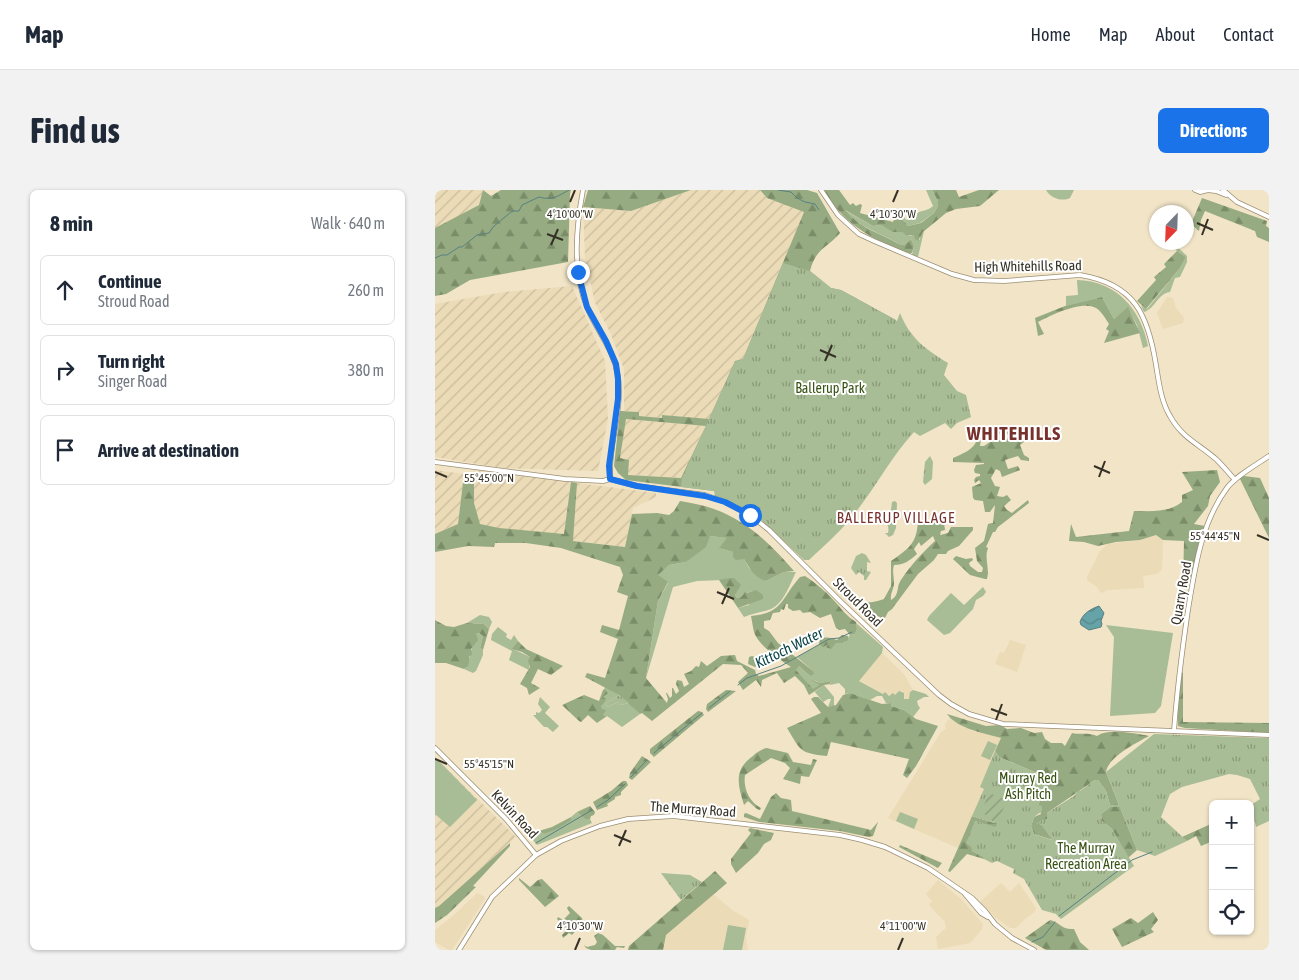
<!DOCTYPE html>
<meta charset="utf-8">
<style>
:root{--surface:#fff;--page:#f2f2f3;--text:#1f2937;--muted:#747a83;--line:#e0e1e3;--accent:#1a73e8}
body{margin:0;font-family:"Asap Condensed",sans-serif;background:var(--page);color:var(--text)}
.controls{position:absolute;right:15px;bottom:15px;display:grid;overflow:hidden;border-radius:8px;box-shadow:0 1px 4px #0004}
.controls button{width:45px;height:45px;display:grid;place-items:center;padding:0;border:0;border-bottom:1px solid var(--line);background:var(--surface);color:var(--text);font:25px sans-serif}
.compass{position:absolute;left:714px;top:15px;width:45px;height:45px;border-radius:50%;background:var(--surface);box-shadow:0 1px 4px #0004;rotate:203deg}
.stop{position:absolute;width:15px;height:15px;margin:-11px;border:4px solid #1a73e8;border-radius:50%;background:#fff}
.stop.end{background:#1a73e8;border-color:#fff;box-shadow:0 1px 5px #0008}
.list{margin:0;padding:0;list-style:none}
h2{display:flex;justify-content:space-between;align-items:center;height:65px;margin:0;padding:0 20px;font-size:21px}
h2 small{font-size:16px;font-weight:400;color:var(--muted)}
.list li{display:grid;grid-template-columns:32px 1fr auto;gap:15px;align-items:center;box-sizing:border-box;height:70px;margin:0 10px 10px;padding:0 10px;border:1px solid var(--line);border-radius:8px}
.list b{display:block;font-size:19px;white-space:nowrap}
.list p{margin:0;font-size:16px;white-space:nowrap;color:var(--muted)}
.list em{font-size:16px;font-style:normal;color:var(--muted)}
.icon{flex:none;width:28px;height:28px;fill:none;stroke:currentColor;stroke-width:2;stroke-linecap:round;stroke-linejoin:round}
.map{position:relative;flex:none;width:834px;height:760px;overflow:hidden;border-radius:8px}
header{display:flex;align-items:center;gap:30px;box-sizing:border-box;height:70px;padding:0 25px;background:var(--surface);border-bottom:1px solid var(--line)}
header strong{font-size:24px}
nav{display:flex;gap:28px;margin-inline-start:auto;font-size:18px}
.intro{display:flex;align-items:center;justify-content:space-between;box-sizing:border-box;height:120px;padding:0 30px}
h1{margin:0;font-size:35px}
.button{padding:12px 22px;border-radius:8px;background:var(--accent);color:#fff;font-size:18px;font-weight:700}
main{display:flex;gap:30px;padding:0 30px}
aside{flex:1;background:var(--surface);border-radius:8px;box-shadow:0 1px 4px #0004}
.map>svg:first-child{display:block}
.built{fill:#ebdbb7}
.industrial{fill:url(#industrial-furrows)}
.grass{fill:#a8bc95}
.forest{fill:url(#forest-firs);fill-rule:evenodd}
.park{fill:url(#park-tufts)}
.garden{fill:url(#garden-furrows)}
.water{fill:url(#water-waves);stroke:#588181}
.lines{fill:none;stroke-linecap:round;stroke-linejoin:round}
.stream{stroke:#588181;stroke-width:1}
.minor-casing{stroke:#9b8f74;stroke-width:5.5}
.minor{stroke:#fff;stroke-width:4}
.route{stroke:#1a73e8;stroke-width:6}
.ticks{fill:none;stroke:#363126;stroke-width:2}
.labels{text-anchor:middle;stroke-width:4;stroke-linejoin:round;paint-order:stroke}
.street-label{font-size:14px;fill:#363126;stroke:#fff}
.park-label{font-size:14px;fill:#385213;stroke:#fff}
.neighbourhood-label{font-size:15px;letter-spacing:1px;fill:#78322e;stroke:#fff}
.water-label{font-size:15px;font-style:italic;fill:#0c464a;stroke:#fff}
.district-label{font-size:19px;font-weight:bold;letter-spacing:1px;fill:#78322e;stroke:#fff}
.ticks-label{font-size:12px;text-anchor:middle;fill:#363126;stroke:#fff;stroke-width:4;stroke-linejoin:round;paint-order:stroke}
</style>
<header>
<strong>Map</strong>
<nav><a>Home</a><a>Map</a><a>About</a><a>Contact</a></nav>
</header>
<div class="intro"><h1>Find us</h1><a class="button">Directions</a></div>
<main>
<aside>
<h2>8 min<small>Walk · 640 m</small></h2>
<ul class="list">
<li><svg class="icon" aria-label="ahead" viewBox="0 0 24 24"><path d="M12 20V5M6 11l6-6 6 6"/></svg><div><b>Continue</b><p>Stroud Road</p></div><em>260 m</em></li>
<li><svg class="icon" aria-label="right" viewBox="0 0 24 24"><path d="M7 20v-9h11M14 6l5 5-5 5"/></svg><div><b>Turn right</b><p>Singer Road</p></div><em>380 m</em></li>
<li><svg class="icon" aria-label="arrive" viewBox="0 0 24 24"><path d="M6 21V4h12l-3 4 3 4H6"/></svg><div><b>Arrive at destination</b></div></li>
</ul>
</aside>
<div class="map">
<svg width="834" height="760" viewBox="0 0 834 760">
<defs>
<pattern id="industrial-furrows" width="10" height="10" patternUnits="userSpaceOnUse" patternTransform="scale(1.25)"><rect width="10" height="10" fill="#ebdbb7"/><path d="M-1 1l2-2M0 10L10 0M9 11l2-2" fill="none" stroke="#cabc9d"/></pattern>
<pattern id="forest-firs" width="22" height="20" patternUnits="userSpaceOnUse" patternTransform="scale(1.25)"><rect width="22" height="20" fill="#96ab81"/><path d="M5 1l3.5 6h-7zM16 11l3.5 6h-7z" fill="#7b8c69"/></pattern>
<pattern id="park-tufts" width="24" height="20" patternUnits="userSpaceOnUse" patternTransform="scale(1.25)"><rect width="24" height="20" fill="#a8bc95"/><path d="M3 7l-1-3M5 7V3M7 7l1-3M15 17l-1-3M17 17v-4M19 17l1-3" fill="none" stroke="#8a9979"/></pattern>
<pattern id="garden-furrows" width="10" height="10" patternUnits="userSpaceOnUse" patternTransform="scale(1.25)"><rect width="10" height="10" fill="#a8bc95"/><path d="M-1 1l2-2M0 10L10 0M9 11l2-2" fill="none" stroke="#8a9979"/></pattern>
<pattern id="water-waves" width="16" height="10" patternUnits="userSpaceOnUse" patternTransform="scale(1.25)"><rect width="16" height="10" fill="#66a3a8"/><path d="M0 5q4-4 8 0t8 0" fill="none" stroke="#558589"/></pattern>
</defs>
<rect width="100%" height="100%" fill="#f1e4c7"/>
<g class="built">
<path d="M 732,107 L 738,108 L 741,118 L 749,128 L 748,133 L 728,139 L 722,123 Z"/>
<path d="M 721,345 L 728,350 L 727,379 L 722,384 L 708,386 L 709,398 L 673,400 L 666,403 L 662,397 L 652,390 L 652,387 L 665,361 L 673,354 L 705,350 Z"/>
<path d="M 575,450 L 591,455 L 582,482 L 560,474 L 565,462 L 569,463 Z"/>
<path d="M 447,463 L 469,484 L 478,500 L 475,502 L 475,509 L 469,509 L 469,503 L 464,501 L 460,505 L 449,504 L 424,490 Z"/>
<path d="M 515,527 L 535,540 L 566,548 L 545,597 L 549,599 L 523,658 L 453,628 L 506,542 L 511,539 L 510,535 Z"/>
<path d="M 503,690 L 527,710 L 548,734 L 547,739 L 535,753 L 503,759 L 501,747 L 511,738 L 510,732 L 494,715 L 497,711 L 491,704 Z"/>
<path d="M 566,693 L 575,702 L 584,693 L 601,718 L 600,722 L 591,728 L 581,738 L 575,738 L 560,727 L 545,712 Z"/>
<path d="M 42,703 L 49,706 L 50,709 L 17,760 L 14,760 L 0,752 L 0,740 L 19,725 Z"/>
<path d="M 278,704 L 297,720 L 314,730 L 311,747 L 313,760 L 214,760 Z"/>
</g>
<g class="industrial">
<path d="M 0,0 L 48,0 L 44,15 L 0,39 Z"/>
<path d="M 256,0 L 325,0 L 332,8 L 369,22 L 308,169 L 300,172 L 274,230 L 228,225 L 227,228 L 204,226 L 204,222 L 189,221 L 189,179 L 175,142 L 160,113 L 150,67 L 148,17 L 196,21 Z"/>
<path d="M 137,96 L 170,171 L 173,229 L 163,281 L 68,278 L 0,267 L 0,114 L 69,102 Z"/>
<path d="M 190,229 L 271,236 L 247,288 L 193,285 L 185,269 Z"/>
<path d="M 0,280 L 29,284 L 23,334 L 0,344 Z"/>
<path d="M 39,280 L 221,303 L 221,307 L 198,318 L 190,357 L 39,339 Z"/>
<path d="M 0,567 L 81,647 L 39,686 L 4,716 L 0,718 Z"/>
</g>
<g class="grass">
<path d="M 491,0 L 497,0 L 503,11 L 503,16 L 499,23 L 485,33 L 473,36 L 467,29 L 464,18 L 471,30 C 475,28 478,26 482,23 C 488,20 493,21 498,16 Z"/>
<path d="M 611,0 L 639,0 L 635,8 C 627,12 615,8 611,0 Z"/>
<path d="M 409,20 L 438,36 L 446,35 L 457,42 L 467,42 L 471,46 L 476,46 L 479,44 L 485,50 L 485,46 L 489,41 L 483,67 L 477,65 L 479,56 L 476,49 L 469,55 L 464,54 C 446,43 423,37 409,20 Z"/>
<path d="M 735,53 L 738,53 L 752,66 L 752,72 L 745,87 L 740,88 L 735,102 C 722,104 721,118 709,122 L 706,116 L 712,119 L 745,78 L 751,67 L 742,61 Z"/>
<path d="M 642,90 C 681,91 706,119 713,156 L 708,158 L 702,135 L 693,118 L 679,129 L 667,107 L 631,116 L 631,106 L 643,105 Z"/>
<path d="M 275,346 L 293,348 L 284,358 L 298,362 L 309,369 L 314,378 L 331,391 L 349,382 L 361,382 C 355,394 349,413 336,419 C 327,422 317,424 309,427 L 303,418 L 314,415 L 318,401 L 308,404 L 306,407 L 302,408 L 300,405 L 303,398 L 294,388 L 288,390 L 262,391 L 238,397 L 211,488 L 223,411 L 233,393 L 222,385 L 234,375 L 251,372 Z"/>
<path d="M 548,397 L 551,402 L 548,406 L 541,410 L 538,419 L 515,443 L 509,445 L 492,430 L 494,426 L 516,403 L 529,415 Z"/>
<path d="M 45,425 L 54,427 L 57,432 L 54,439 L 49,434 L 32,433 Z"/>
<path d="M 421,433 L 448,457 L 447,463 L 424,491 L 448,504 L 450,502 L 454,506 L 458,503 L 460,505 L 464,501 L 469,503 L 469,509 L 474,509 L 475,502 L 478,500 L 491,504 L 494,507 L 489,507 L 482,511 L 483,515 L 485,518 L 478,527 L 469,520 L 456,516 L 456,513 L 451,513 L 447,506 L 442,506 L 435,510 L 415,503 L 410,504 L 410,499 L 404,493 L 395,495 L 396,491 L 385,493 L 379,490 L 384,495 L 378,500 L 361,480 L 364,476 L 375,486 L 378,481 L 362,467 L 385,454 L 388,456 C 394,452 402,453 409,453 L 415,445 L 420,444 L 422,439 Z"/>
<path d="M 671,435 L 738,443 L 726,516 L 720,523 L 675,526 L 679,447 Z"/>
<path d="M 63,437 L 72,444 L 71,447 L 76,450 L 79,445 L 83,451 L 78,459 L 95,467 L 94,480 L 74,470 L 77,461 L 56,450 L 57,444 Z"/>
<path d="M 44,443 L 48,446 L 45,458 L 48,460 L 48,465 L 41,481 L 38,483 L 29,479 L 31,478 L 41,444 Z"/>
<path d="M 389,495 L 399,507 L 399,516 L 393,517 L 396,509 L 393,509 L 388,512 L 380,502 L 378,503 Z"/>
<path d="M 170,496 L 184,505 L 170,514 L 173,517 L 183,512 L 185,515 L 194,513 L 205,524 L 187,537 L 172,526 L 167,525 L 166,516 Z"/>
<path d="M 105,507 L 115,517 L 110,523 L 124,536 L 118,542 L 112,537 L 109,537 L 98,525 L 101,525 L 101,522 L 104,523 L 107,520 L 103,514 Z"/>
<path d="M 553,551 L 562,555 L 555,570 L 546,566 Z"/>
<path d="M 0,567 L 42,610 L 15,637 L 0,624 Z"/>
<path d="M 142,622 L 150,629 L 155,629 L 157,633 L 102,655 L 94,645 L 104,641 L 109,644 L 137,630 L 136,627 Z"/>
<path d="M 465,622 L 483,629 L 479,639 L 461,631 Z"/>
<path d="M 293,735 L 311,738 L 307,760 L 288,760 Z"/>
</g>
<g class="forest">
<path d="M 48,0 L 56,6 L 66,0 L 136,0 L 135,4 L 133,72 L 35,90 L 11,104 L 0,106 L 0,38 L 44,15 Z"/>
<path d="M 153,0 L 256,0 L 196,21 L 148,17 Z"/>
<path d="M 325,0 L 372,0 L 382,3 L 405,43 C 391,59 381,58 375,81 L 396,98 L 406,100 L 461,130 L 279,301 L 191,290 L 183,283 L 179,276 L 185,221 L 204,222 L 204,226 L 227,228 L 227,225 L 274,229 L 300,171 L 308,169 L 369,22 L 332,8 ZM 191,229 L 271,236 L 246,288 L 193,285 L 194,270 L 185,268 Z"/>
<path d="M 389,0 L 404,0 L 415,15 L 418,13 L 421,16 L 425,14 L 427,15 L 425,23 L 458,32 L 464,18 L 467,29 L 473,36 L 486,33 L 499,23 L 503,16 L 503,11 L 497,0 L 521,0 L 524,7 L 544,0 L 564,0 L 545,16 L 521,19 L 511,23 L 488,42 L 483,51 L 480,49 L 479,45 L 471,46 L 467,42 L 457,42 L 446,35 L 438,36 L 410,20 C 423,37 446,44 464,54 L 469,55 L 476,49 L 479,56 L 477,63 L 474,63 C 467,62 460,58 453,55 C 425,42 404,27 389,0 Z"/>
<path d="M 767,8 L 832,31 L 831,36 L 834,38 L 834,52 L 822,47 L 820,41 L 770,21 L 766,30 L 764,41 L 756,34 Z"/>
<path d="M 742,61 L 751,67 L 745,78 L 711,119 L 702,111 L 721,90 L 719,87 L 731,77 L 729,74 Z"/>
<path d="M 667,107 L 679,129 L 693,117 L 705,143 L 669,153 L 674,141 L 671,139 L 674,134 C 670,128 667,122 661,118 C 647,110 616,125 603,132 L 609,144 L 603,146 L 600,128 L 630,116 Z"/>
<path d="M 540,235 L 548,245 L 546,247 L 545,256 L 549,256 L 555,252 L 575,248 L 575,246 L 571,243 L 562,244 L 558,240 L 583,237 L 586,250 L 594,248 L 585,255 L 589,265 L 594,268 L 594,271 L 586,270 L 583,266 L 570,270 L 573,279 L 583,276 L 585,280 L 567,287 L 565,281 L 561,279 L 556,288 L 560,296 L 565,297 L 562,306 L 568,307 L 572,305 L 576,310 L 569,316 L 572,320 L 577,323 L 593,310 L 594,313 L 563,337 L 560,342 L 558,342 L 551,357 L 553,358 C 549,369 555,378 552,389 L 550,389 L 535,385 L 518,369 L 521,366 L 531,369 L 537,368 L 538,370 L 534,373 L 535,376 L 543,382 L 547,382 L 548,378 L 542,371 L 540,358 L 549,351 L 553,334 L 558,333 L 560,315 L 555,322 L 550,322 L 548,311 L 540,310 L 538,308 L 537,297 L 546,293 L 544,290 L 540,293 L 539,290 L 541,287 L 545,286 L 545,284 L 540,283 L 539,280 L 541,275 L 549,274 L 549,273 L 518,272 L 518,268 C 534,261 548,255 540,235 Z"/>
<path d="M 782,280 L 785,292 L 775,306 L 773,316 L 759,334 L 770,336 C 763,354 761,372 756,390 L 748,394 L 749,351 L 728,350 L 721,345 L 705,350 L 681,352 L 663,356 L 649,352 L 634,351 L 636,334 L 641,347 L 694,341 L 699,321 C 716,321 733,323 747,312 L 747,305 L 758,300 L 747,282 Z"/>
<path d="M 29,284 L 39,285 L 39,313 L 45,334 L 64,338 L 129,344 L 136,292 L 142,293 L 138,351 L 190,357 L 197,324 L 222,323 L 234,325 L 239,321 L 245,311 C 256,313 268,315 279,319 C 313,331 336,355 359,381 L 349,382 L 331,391 C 320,388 315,379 309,369 L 301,370 L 298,367 L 298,362 L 284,358 L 292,348 L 275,346 L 271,357 L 251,372 L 234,375 L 223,385 L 233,392 L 223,411 L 211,488 L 232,513 L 233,509 L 231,503 L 232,503 L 235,508 L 237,506 L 237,498 L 238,498 L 241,504 L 244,501 L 241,494 L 242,490 L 247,491 L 249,497 L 254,494 L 249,484 L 256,481 L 261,476 L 264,477 L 266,471 L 272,476 L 286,466 L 300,465 L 302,471 L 320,480 L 321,484 L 324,486 L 356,477 C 345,470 323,455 319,442 C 318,438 317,431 316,426 C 349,423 346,408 365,387 L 370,386 C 382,394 394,404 403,415 C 409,422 413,427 421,432 L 422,439 L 420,444 L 415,445 L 410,439 L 404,440 L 401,438 L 396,424 L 385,428 L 375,422 L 368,423 L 365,420 L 358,421 L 353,418 L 353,414 L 351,414 L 349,420 L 346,419 L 345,422 L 338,423 L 335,430 L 329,431 L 329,438 L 334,441 L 343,453 L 378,481 L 379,484 L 375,486 L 364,476 L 361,480 L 378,499 L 384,495 L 377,490 L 385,493 L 396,491 L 395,494 L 389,495 L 374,505 L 369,495 L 360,486 L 349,493 L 342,483 L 327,490 L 326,497 L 321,490 L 308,500 L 303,492 L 313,483 L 306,475 L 288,474 L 217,531 L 207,523 L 205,524 L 184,505 L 150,487 L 152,483 L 170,488 L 183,449 L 165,442 L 167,435 L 184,440 L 193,406 L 182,402 L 188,385 L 185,377 L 126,358 L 91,353 L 60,353 L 59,357 L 33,356 L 0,362 L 0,344 L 23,334 Z"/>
<path d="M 809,286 L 825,288 L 834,308 L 834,348 L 804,287 Z"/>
<path d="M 505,324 L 508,326 L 510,340 L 506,341 L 505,345 L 513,343 L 516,337 L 538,337 L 538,340 L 524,356 L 513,361 L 511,364 L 503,364 L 499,370 L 483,384 L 457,419 L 453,422 L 449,430 L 443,426 L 434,429 L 413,408 L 414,405 C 427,414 434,414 449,409 L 456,396 L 456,371 C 475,358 482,353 483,330 L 497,335 ZM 498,346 L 500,351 C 487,363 475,376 466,390 C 461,397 465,405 456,410 C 455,403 459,399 459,393 C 459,386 457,381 459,375 C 469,375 474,371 482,364 L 479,359 L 484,352 L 486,356 Z"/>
<path d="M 294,388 L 299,388 L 306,395 L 300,405 L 302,408 L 306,407 L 310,402 L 312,403 L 321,400 L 328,405 L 328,409 L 303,418 L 284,390 Z"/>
<path d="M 0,430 L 11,436 L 19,437 L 32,433 L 49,434 L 54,439 L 48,460 L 45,458 L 48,446 L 44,443 L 41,444 L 43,450 L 36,459 L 37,465 L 34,466 C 34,472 35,476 29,479 L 11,473 L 0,473 Z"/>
<path d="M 407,445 L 413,446 L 413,450 L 408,453 L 401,453 L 396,459 L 391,457 L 394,454 L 388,457 L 384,454 L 385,449 C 393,446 394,448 402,450 Z"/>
<path d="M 83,451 L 91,459 L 128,476 L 116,485 L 103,479 L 96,493 L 105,498 L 94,505 L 92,498 L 85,494 L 95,477 L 93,471 L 95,467 L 87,462 L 77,459 Z"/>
<path d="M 317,466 L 320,467 L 322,472 L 327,468 L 333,472 L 328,476 L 326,475 L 320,477 L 313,474 L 314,467 Z"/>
<path d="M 748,482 L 748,532 L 834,533 L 834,543 L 750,538 L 743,536 C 743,522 740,493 748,482 Z"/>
<path d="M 170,499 L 173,503 L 168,507 L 171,509 L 169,513 L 166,516 L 167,519 L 171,520 L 168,525 L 172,526 L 162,533 L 153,525 L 146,532 L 144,531 L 127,515 L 149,505 L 164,511 L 168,500 Z"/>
<path d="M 291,500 L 301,501 L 273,522 L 271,519 L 272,514 Z"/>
<path d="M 415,503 L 447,514 L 456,513 L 456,516 L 469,520 L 481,529 L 503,536 L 481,576 L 472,588 L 468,585 L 474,569 L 396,552 L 392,566 C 364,563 366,561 352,538 L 386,523 L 376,509 L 379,507 L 383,507 L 393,517 L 401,515 L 408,505 Z"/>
<path d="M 263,521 L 267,522 L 269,525 L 219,567 L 215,563 L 215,559 Z"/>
<path d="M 512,524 L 551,536 L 565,535 L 572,539 L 586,538 L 599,543 L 607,542 L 610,549 L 616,553 L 627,553 L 630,556 L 637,543 C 646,545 653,542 662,546 C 672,538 701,543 714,546 C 701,553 673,567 671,582 L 684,615 L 675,615 L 671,601 L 663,590 L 660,590 L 612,623 L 612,629 L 602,633 L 607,635 L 618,650 L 599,644 L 596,636 L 599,627 L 606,624 L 603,615 L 614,591 L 614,588 L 564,567 L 560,561 L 566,548 C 549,543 523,539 512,524 Z"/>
<path d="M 331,558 L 353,563 L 358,572 L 376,575 L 378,569 L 382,570 L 374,587 L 366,586 L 365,594 L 348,589 L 355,578 L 350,573 L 336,568 L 310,585 C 308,598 314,612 326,618 L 325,620 L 322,619 L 313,611 L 309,615 C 303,595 298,580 318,566 C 322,562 326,560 331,558 Z"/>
<path d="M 207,566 L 216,572 L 197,590 L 194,588 L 195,583 Z"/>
<path d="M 188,591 L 191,591 L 193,595 L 186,602 L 186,605 L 180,607 L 180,609 L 172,614 L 173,616 L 162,620 L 158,612 L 176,601 Z"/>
<path d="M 341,603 L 346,608 L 356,610 L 357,621 L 436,640 L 443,632 L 438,646 L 434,647 L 405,641 L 324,632 L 309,627 L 309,624 L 311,623 L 325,629 L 336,607 Z"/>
<path d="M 155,616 L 160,622 L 159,625 L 156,626 L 155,629 L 150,629 L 142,622 Z"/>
<path d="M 675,617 L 685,617 L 702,660 L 693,668 L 677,639 L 667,631 L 666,624 Z"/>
<path d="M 537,626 L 559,633 L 563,631 L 561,638 L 540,631 L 537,661 L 549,667 L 549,669 L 532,664 L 515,682 L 513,681 Z"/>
<path d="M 136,627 L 137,630 L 122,639 L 109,644 L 104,641 L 117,637 Z"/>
<path d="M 778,633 L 778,651 L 766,656 L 761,646 L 752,651 L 747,647 Z"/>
<path d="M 315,638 L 339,643 L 336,650 L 329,654 L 323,663 L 301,683 L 296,674 L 296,669 L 316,643 L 313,640 Z"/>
<path d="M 75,653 L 75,656 L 38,696 L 41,697 L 12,725 L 0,733 L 0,718 L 4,716 Z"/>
<path d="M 465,655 L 507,673 L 503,678 L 464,657 Z"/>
<path d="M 280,681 L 292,693 L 231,745 L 228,760 L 193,760 L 194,756 Z"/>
<path d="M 84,688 L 95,697 L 103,690 L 107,689 L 124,706 L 110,717 L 84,690 Z"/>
<path d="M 134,716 L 147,728 L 148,733 L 137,745 L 134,743 L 128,748 L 127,745 L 132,740 L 122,729 L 123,727 L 128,730 L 135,723 L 132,718 Z"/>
<path d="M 718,722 L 723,730 L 716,739 L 719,742 L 687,757 L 677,739 L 696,728 L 703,733 Z"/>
<path d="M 615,730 C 625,732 626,740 639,739 L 645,752 L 654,760 L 611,760 L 590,748 Z"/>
<path d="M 163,743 L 168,745 L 180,756 L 190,756 L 189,758 L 182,757 L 180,760 L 156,760 L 151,758 L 149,755 L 152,757 L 160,755 L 162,752 L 159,746 Z"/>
</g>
<g class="park">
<path d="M 348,73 L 375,81 L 396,98 L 406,100 L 462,131 L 465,123 C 475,148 490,159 513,173 L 509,185 L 522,201 L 531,205 L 536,227 L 522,233 L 516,239 L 510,233 L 485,246 L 479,242 C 456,267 441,297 420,323 C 407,340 390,355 374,370 L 369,370 L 322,326 L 300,314 L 280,306 L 279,301 L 246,297 L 247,288 L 300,172 L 308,169 Z"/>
<path d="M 495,266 L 498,272 L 497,289 L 490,295 L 488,292 L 490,272 Z"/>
<path d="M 460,311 L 462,313 L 461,338 L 458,345 L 454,347 L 450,343 L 453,343 C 455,336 450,333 452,327 L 455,327 L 457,312 Z"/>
<path d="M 427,363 L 431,365 L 436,373 L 432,372 L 432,381 L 436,382 L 431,390 L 429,390 L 429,386 L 424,382 L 421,385 L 416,378 L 421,366 Z"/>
<path d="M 184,505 L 194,513 L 185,515 L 183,512 L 173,517 L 170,514 Z"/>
<path d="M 719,544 L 834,548 L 834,631 L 821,637 L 816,615 L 825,609 L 815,589 L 802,585 L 794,584 L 747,597 L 735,604 L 726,627 L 752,651 L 720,666 L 702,660 L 685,617 L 675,617 L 666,624 L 667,631 L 677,639 L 699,676 L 626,729 L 621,724 L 607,720 L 589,689 L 578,683 L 579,679 L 562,671 L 557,673 L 549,669 L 548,667 L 537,661 L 536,657 L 531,653 L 540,631 L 561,637 L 563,631 L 559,633 L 537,626 L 549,599 L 545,597 L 560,561 L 564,567 L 614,588 L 614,591 L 603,615 L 607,616 L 607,621 L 599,627 L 596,636 L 599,644 L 617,650 L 607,635 L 601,633 L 612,629 L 612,623 L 639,606 L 643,601 L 645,601 L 660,590 L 663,590 L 671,601 L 675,615 L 684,615 L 671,582 Z"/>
<path d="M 226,683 L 255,685 L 267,692 L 246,710 Z"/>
</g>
<path class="garden" d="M 554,603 L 572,610 L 563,631 L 559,633 L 554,626 L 546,623 Z"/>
<path class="water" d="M 664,416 L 669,423 L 666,431 L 667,434 L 666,437 L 654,440 L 646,435 L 645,432 C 648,423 656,419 664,416 Z"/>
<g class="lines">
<g class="stream">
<path d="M 343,0 L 356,2 L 362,8 L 370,12 L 380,14 L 384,20"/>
<path d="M 0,68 L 7,65 L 12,65 L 24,57 L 27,57 L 42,45 L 54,43 L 58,37 L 76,22 L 79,21 L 84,21 L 87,15 L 104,7 C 119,11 122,6 134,0"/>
<path d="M 303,495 L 312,488 L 346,476 L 394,449 L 404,448 L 417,442"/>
<path d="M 274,518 L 295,501"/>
<path d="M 219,563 L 267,523"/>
<path d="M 196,587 L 212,570"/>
<path d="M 162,617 L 173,610 L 190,594"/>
<path d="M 101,653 L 157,620"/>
<path d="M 624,726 L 697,670 L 717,662"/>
<path d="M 597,752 L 608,747 L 620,732"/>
</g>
<defs>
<g id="minor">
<path d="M 148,0 C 141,38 137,80 152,117 C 162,142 178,157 183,186 C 188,220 173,255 175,289"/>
<path d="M 386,0 L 403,25 L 424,44 L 439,51 L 517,84 L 539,90 L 569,91 L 645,85 C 700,94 713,125 721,175 C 724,193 726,211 735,226 C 747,248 764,254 782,270 C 788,276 794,283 800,290"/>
<path d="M 760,0 L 765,2 L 773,0"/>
<path d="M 772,0 L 781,1 L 791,5"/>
<path d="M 788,0 L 802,12 L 834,27"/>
<path d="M 0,272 L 130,289 L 168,291 L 175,289 L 202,296 L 270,305 L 290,312 L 315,325 L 334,340 L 406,412 L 504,505 L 516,514 L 534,524 L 568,534 L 834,545"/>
<path d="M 739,541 C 742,500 747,461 753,420 C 760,378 766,333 792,298 C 802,285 820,276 834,266"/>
<path d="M 0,558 L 71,629 L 101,665"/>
<path d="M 530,704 L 546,723 L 553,727"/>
<path d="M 24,760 L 57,707 L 101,665 L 126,651 L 165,636 L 193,629 L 238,626 L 405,645 L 427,650 L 450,657 L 493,678 L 537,708 L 550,721 L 560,734 L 577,748 L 599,760"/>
</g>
</defs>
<use href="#minor" class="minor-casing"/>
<use href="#minor" class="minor"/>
</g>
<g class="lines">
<path class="route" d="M 143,82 L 152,117 L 171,151 L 181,174 L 183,189 L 183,209 L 174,276 L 175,289 L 202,296 L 270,306 L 290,312 L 315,325"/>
</g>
<path class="ticks" d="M 135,12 L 140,0M 458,12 L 463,0M 762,33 L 778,40M 112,44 L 128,50M 767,45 L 773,29M 116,55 L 123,39M 385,160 L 401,167M 390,171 L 397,155M 659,276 L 675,283M 0,282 L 12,287M 664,287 L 670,271M 822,345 L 834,350M 282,402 L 299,409M 287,414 L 294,398M 556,519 L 572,525M 561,530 L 567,514M 0,569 L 12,574M 179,645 L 196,652M 184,656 L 191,640M 140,760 L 145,748M 463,760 L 468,748"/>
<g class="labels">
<g class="street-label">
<text transform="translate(593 76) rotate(-1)" y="5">High Whitehills Road</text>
<text transform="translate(746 403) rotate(-80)" y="5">Quarry Road</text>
<text transform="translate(423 412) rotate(45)" y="5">Stroud Road</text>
<text transform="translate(258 619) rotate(4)" y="5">The Murray Road</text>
<text transform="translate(80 624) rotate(47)" y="5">Kelvin Road</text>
</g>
<g class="park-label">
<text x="395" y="203">Ballerup Park</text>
<text x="593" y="593">Murray Red<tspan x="593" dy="16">Ash Pitch</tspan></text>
<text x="651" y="663">The Murray<tspan x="651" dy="16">Recreation Area</tspan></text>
</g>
<g class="neighbourhood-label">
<text x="461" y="333">BALLERUP VILLAGE</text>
</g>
<g class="water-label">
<text transform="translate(354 458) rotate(-26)" y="5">Kittoch Water</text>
</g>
<g class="district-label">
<text x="579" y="250">WHITEHILLS</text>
</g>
</g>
<g class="ticks-label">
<text x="458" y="28">4°10'30"W</text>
<text x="135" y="28">4°10'00"W</text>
<text x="54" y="292">55°45'00"N</text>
<text x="780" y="350">55°44'45"N</text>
<text x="54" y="578">55°45'15"N</text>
<text x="145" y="740">4°10'30"W</text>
<text x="468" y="740">4°11'00"W</text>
</g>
</svg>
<div class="controls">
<button>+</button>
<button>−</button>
<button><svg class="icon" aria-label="locate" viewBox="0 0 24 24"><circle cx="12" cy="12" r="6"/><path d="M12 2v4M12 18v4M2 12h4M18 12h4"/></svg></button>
</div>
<svg class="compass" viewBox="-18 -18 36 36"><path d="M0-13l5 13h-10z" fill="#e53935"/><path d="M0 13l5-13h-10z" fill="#747a83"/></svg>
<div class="stop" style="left:315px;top:325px"></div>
<div class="stop end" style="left:143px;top:82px"></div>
</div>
</main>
